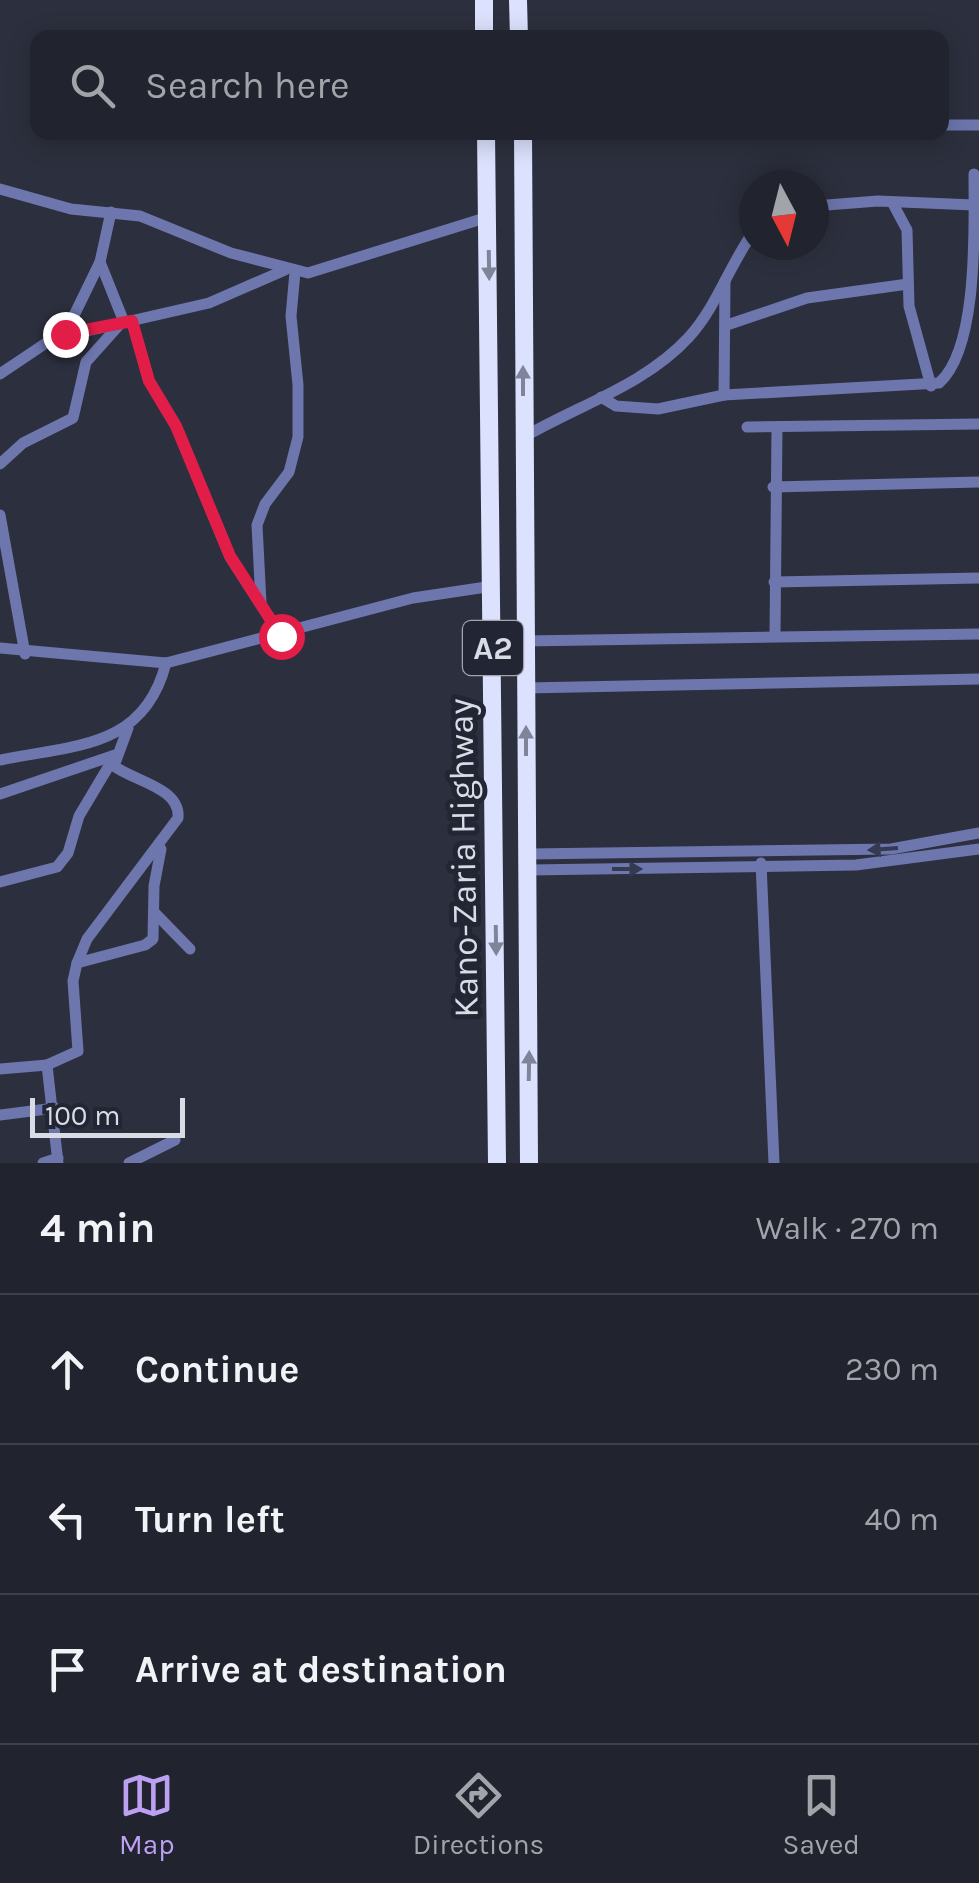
<!DOCTYPE html>
<meta charset="utf-8">
<style>
:root{--surface:#21232e;--page:#292b36;--text:#f1f3f6;--muted:#a2a4aa;--line:#3e404a;--accent:#bca0f2}
body{margin:0;font-family:Karla,sans-serif;background:var(--page);color:var(--text)}
.compass{position:absolute;left:739px;top:170px;width:90px;height:90px;border-radius:50%;background:var(--surface);box-shadow:0 5px 25px #0003;rotate:173deg}
.scale{position:absolute;left:30px;bottom:25px;width:155px;box-sizing:border-box;padding-left:10px;border:5px solid #d9dbe5;border-top:0;font-size:28px;line-height:35px;white-space:nowrap;color:#d9dbe5;-webkit-text-stroke:8px #222533;paint-order:stroke}
.stop{position:absolute;width:30px;height:30px;margin:-22px;border:8px solid #e11d48;border-radius:50%;background:#fff}
.stop.end{background:#e11d48;border-color:#fff;box-shadow:0 2px 10px #0008}
.list{margin:0;padding:0;list-style:none}
h2{display:flex;justify-content:space-between;align-items:center;height:130px;margin:0;padding:0 40px;font-size:42px}
h2 small{font-size:32px;font-weight:400;color:var(--muted)}
.list li{display:grid;grid-template-columns:65px 1fr auto;gap:30px;align-items:center;box-sizing:border-box;height:150px;padding:0 40px;border-top:2px solid var(--line)}
.list b{display:block;font-size:38px;white-space:nowrap}
.list em{font-size:32px;font-style:normal;color:var(--muted)}
.icon{flex:none;width:55px;height:55px;fill:none;stroke:currentColor;stroke-width:2;stroke-linecap:round;stroke-linejoin:round}
.map{position:relative;flex:none;width:979px;height:1163px;overflow:hidden}
.search{position:absolute;background:var(--surface);box-shadow:0 5px 25px #0003;left:30px;right:30px;top:30px;height:110px;display:flex;align-items:center;gap:25px;box-sizing:border-box;padding:0 35px;border-radius:20px;color:var(--muted);font-size:38px}
.sheet{height:580px;background:var(--surface)}
nav{display:flex;justify-content:space-around;align-items:center;box-sizing:border-box;height:140px;border-top:2px solid var(--line);background:var(--surface);font-size:28px;color:var(--muted)}
nav a{display:grid;justify-items:center;gap:5px}
nav .on{color:var(--accent)}
.map>svg:first-child{display:block}
.lines{fill:none;stroke-linecap:round;stroke-linejoin:round}
.minor{stroke:#6d76ad;stroke-width:11}
.highway{stroke:#dce2fd;stroke-width:18}
.oneway{fill:#7f8498}
.oneway2{fill:#353952}
.route{stroke:#e11d48;stroke-width:12}
.labels{text-anchor:middle;stroke-width:10;stroke-linejoin:round;paint-order:stroke}
.shield{fill:#222533;stroke:#a2a4b0;stroke-width:2.5}
.shield-label{font-size:32px;font-weight:bold;fill:#d9dbe5}
.street-label{font-size:35px;fill:#d9dbe5;stroke:#222533}
</style>
<div class="map">
<svg width="979" height="1163" viewBox="0 0 979 1163">
<rect width="100%" height="100%" fill="#2c2f3d"/>
<g class="lines">
<g class="minor">
<path d="M 942,125 L 979,125"/>
<path d="M 523,134 L 602,132"/>
<path d="M 0,189 L 71,209 L 140,216 L 231,253 L 308,273 L 488,217"/>
<path d="M 892,202 L 907,230 L 909,306 L 931,386"/>
<path d="M 814,206 L 878,201 L 974,205"/>
<path d="M 100,262 L 124,322"/>
<path d="M 132,321 L 149,381 L 176,426 L 230,557 L 281,636"/>
<path d="M 727,325 L 807,298 L 908,284"/>
<path d="M 65,334 L 100,262 L 111,212"/>
<path d="M 0,374 L 52,339 L 209,303 L 285,270"/>
<path d="M 724,395 L 725,281"/>
<path d="M 601,397 L 616,406 L 658,409 L 724,395 L 939,383 C 979,348 974,225 974,174"/>
<path d="M 747,427 L 979,424"/>
<path d="M 524,437 C 579,405 645,385 689,337 C 717,306 730,264 754,231"/>
<path d="M 0,464 L 23,443 L 73,418 L 86,362 L 120,324"/>
<path d="M 773,487 L 979,482"/>
<path d="M 0,515 L 25,654"/>
<path d="M 774,582 L 979,578"/>
<path d="M 261,603 L 257,525 L 265,504 L 289,472 L 298,437 L 298,385 L 291,316 L 295,272"/>
<path d="M 775,636 L 777,427"/>
<path d="M 525,641 L 979,634"/>
<path d="M 0,648 L 166,663 L 413,598 L 493,586"/>
<path d="M 526,688 L 979,679"/>
<path d="M 0,760 C 74,745 144,749 166,663"/>
<path d="M 0,794 L 115,755"/>
<path d="M 529,854 L 891,849 L 979,833"/>
<path d="M 761,863 L 774,1163"/>
<path d="M 529,870 L 856,865 L 979,849"/>
<path d="M 0,882 L 57,867 L 68,853 L 79,816 L 113,759"/>
<path d="M 155,913 L 190,949"/>
<path d="M 77,963 L 145,945 L 153,939 L 154,886 L 161,849"/>
<path d="M 47,1065 L 78,1051 L 73,981 L 77,963 L 87,939 L 178,818 C 181,788 134,781 114,766 L 128,728"/>
<path d="M 0,1069 L 47,1065 L 58,1163"/>
<path d="M 0,1115 L 55,1108"/>
<path d="M 43,1163 L 58,1158"/>
<path d="M 129,1163 L 175,1140"/>
</g>
<g class="highway">
<path d="M 484,0 L 484,38"/>
<path d="M 518,0 L 519,38"/>
<path d="M 486,132 L 497,1163"/>
<path d="M 523,132 L 529,1163"/>
</g>
</g>
<defs><path id="oneway-solid" d="M-6-.8H1V-3.2L6.5 0L1 3.2V.8H-6Z" transform="scale(2.5)"/></defs>
<g class="oneway">
<use href="#oneway-solid" transform="translate(489 265) rotate(89)"/>
<use href="#oneway-solid" transform="translate(523 381) rotate(-90)"/>
<use href="#oneway-solid" transform="translate(526 741) rotate(-90)"/>
<use href="#oneway-solid" transform="translate(496 940) rotate(89)"/>
<use href="#oneway-solid" transform="translate(529 1066) rotate(-89)"/>
</g>
<g class="oneway2">
<use href="#oneway-solid" transform="translate(883 849) rotate(176)"/>
<use href="#oneway-solid" transform="translate(627 869)"/>
</g>
<g class="lines">
<path class="route" d="M 65,334 L 132,321 L 149,381 L 176,426 L 230,556 L 281,636"/>
</g>
<g class="labels">
<rect class="shield" x="463" y="621" width="60" height="54" rx="8"/>
<g class="shield-label">
<text x="493" y="659">A2</text>
</g>
<g class="street-label">
<text transform="translate(463 858) rotate(-91)" y="12">Kano-Zaria Highway</text>
</g>
</g>
</svg>
<svg class="compass" viewBox="-18 -18 36 36"><path d="M0-13l5 13h-10z" fill="#e53935"/><path d="M0 13l5-13h-10z" fill="#a2a4aa"/></svg>
<div class="scale">100 m</div>
<div class="stop" style="left:281px;top:636px"></div>
<div class="stop end" style="left:65px;top:334px"></div>
<div class="search"><svg class="icon" aria-label="search" viewBox="0 0 24 24"><circle cx="10" cy="10" r="6"/><path d="M15 15l6 6"/></svg>Search here</div>
</div>
<section class="sheet">
<h2>4 min<small>Walk · 270 m</small></h2>
<ul class="list">
<li><svg class="icon" aria-label="ahead" viewBox="0 0 24 24"><path d="M12 20V5M6 11l6-6 6 6"/></svg><div><b>Continue</b></div><em>230 m</em></li>
<li><svg class="icon" aria-label="left" viewBox="0 0 24 24"><path d="M17 20v-9H6M10 6l-5 5 5 5"/></svg><div><b>Turn left</b></div><em>40 m</em></li>
<li><svg class="icon" aria-label="arrive" viewBox="0 0 24 24"><path d="M6 21V4h12l-3 4 3 4H6"/></svg><div><b>Arrive at destination</b></div></li>
</ul>
</section>
<nav>
<a class="on"><svg class="icon" aria-label="map" viewBox="0 0 24 24"><path d="M3 6l6-2 6 2 6-2v14l-6 2-6-2-6 2zM9 4v14M15 6v14"/></svg>Map</a>
<a><svg class="icon" aria-label="directions" viewBox="0 0 24 24"><path d="M12 3l9 9-9 9-9-9zM9 14v-3h6M13 9l2 2-2 2"/></svg>Directions</a>
<a><svg class="icon" aria-label="saved" viewBox="0 0 24 24"><path d="M7 4h10v16l-5-4-5 4z"/></svg>Saved</a>
</nav>
